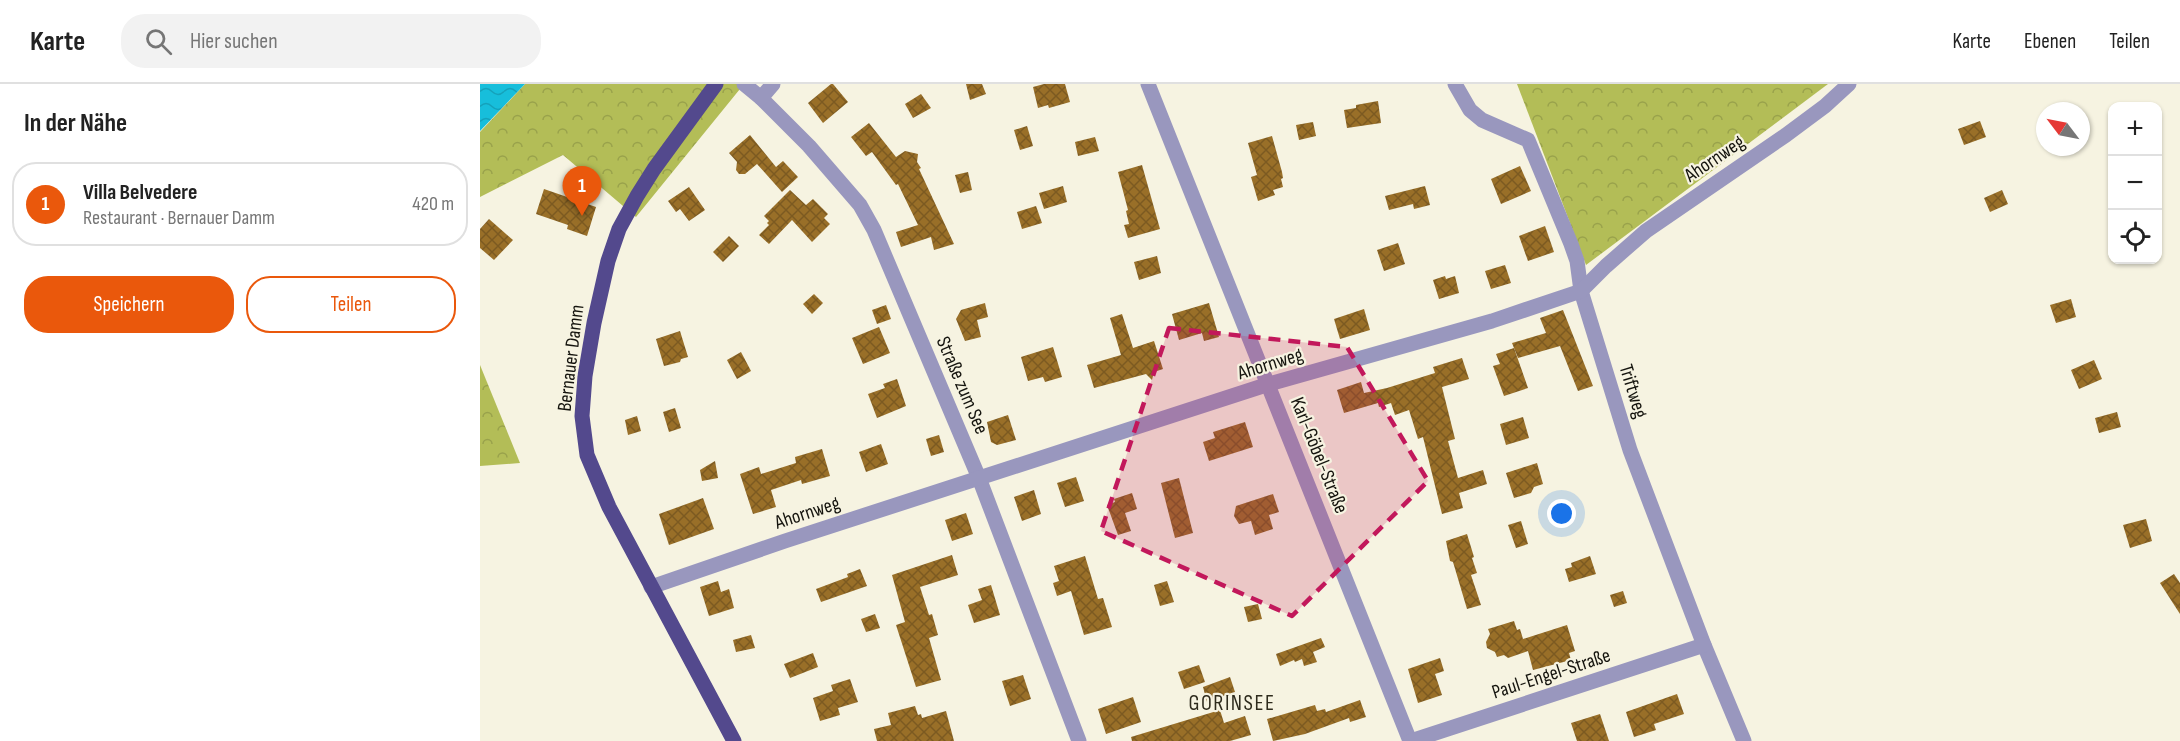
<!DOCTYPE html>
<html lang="de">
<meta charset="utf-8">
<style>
:root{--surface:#fff;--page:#f2f2f2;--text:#222;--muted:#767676;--line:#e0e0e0;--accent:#ea580c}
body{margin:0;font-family:"Sofia Sans Condensed",sans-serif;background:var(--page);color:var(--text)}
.controls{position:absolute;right:18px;top:18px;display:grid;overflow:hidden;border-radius:12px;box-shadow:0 2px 4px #0004}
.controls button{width:54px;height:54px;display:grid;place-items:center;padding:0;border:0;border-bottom:2px solid var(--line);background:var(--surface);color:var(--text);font:30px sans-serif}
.compass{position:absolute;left:1556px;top:18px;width:54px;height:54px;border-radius:50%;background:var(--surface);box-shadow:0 2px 4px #0004;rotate:302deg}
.you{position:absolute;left:1082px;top:430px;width:21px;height:21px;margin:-15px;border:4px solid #fff;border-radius:50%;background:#1a73e8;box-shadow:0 0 0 9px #1a73e833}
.badge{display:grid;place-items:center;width:39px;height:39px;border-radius:50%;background:var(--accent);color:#fff;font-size:20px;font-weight:700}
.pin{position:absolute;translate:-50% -50px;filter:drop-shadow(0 2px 3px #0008)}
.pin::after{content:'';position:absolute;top:32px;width:21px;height:18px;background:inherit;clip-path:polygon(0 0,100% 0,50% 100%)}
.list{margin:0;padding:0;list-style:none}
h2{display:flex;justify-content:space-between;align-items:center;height:78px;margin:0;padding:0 24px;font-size:26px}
h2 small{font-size:20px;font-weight:400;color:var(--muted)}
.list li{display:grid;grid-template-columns:39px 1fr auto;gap:18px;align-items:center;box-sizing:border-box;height:84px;margin:0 12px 12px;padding:0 12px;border:2px solid var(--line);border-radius:24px}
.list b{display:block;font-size:22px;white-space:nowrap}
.list p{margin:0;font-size:20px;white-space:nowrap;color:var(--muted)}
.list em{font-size:20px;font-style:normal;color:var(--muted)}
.actions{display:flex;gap:12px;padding:18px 24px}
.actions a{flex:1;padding:14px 0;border:2px solid var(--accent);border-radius:24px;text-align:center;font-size:21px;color:var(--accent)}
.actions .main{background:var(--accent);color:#fff}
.icon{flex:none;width:33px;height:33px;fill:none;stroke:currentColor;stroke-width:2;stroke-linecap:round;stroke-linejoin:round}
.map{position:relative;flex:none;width:1700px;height:657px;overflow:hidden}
header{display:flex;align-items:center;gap:36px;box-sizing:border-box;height:84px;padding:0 30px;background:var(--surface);border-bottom:2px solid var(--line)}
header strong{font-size:28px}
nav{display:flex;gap:33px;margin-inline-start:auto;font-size:21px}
.search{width:420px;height:54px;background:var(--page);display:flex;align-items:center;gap:15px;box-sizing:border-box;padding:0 21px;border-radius:24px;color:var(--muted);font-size:22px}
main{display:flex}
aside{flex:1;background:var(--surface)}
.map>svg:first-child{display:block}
.forest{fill:url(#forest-crowns)}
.water{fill:url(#water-waves)}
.building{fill:url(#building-cross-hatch)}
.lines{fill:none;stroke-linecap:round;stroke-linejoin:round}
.minor{stroke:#9997be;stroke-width:15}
.major{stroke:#53498d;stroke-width:15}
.marked{fill:#c2185b;fill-opacity:0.2;stroke:#c2185b;stroke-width:4.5;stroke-dasharray:12 8;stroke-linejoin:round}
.labels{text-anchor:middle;stroke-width:4.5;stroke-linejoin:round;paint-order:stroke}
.street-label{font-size:20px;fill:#15140e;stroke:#f6f3e1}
.quarter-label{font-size:22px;letter-spacing:1.5px;fill:#2e2b1d;stroke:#f6f3e1}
</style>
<header>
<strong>Karte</strong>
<div class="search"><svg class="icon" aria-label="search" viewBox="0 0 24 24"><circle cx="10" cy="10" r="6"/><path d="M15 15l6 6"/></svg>Hier suchen</div>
<nav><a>Karte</a><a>Ebenen</a><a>Teilen</a></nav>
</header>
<main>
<aside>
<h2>In der Nähe<small></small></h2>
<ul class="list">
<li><span class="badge">1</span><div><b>Villa Belvedere</b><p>Restaurant · Bernauer Damm</p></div><em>420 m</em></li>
</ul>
<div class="actions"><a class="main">Speichern</a><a>Teilen</a></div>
</aside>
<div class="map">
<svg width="1700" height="657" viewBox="0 0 1700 657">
<defs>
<pattern id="forest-crowns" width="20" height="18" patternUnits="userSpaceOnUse" patternTransform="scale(1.5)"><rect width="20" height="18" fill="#b3bd57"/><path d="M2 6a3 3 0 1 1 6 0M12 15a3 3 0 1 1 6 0" fill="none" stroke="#99a24b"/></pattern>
<pattern id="water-waves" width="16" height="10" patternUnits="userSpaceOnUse" patternTransform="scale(1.5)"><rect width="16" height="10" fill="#17bedb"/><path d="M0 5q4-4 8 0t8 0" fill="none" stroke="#14a2bb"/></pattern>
<pattern id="building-cross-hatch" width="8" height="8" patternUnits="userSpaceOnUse" patternTransform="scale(1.5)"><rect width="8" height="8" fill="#996f28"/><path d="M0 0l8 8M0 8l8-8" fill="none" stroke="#7c5a21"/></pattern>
</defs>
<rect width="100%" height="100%" fill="#f6f3e1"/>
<g class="forest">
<path d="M 45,0 L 264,0 L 156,133 L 83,71 L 0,113 L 0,48 Z"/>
<path d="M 1037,0 L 1348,0 L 1106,181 Z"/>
<path d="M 0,281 L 40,379 L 0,382 Z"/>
</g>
<path class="water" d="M 0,0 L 45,0 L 0,47 Z"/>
<g class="building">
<path d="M 351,0 L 353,0 L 368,18 L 343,39 L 328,19 Z"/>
<path d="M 486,0 L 502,0 L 506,10 L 490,16 Z"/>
<path d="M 564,0 L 585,0 L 590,18 L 569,24 L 568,21 L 558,24 L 553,3 Z"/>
<path d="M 441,10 L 451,24 L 433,34 L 425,20 Z"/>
<path d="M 898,17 L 901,39 L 867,44 L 864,26 L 876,24 L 876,21 Z"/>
<path d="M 1500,37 L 1506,53 L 1484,61 L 1478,45 Z"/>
<path d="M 833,38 L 836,52 L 819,56 L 816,41 Z"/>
<path d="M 389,39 L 416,73 L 425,67 L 438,70 L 437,78 L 441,84 L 439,85 L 474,160 L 454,166 L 451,153 L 421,163 L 416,148 L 438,141 L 418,100 L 416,101 L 392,68 L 386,72 L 371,53 Z"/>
<path d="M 547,42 L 553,62 L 540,66 L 534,46 Z"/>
<path d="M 270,51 L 296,83 L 303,77 L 318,93 L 302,108 L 277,80 L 265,90 L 259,90 L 256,86 L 257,78 L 249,69 Z"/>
<path d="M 792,52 L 802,88 L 803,94 L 801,95 L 803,103 L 793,106 L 795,111 L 778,117 L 771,93 L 777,91 L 768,59 Z"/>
<path d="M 615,53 L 619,67 L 598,72 L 595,58 Z"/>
<path d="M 662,81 L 680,145 L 648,154 L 644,141 L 649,140 L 646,127 L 648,126 L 638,88 Z"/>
<path d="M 1040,82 L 1051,107 L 1021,120 L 1011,95 Z"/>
<path d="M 488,88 L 492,106 L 480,109 L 475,91 Z"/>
<path d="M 583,102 L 587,118 L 564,125 L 559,109 Z"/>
<path d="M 945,102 L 950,121 L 934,125 L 933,120 L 909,126 L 905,112 Z"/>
<path d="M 209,103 L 225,126 L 209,137 L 200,125 L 196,128 L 188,117 Z"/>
<path d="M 64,105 L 116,123 L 107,152 L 87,145 L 88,141 L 56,130 Z"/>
<path d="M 310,106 L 326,121 L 333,115 L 348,130 L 344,134 L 350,140 L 332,158 L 312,136 L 289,160 L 279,151 L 289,141 L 287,139 L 289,137 L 284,132 Z"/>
<path d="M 1522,106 L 1528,120 L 1510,128 L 1504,114 Z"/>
<path d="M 556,122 L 562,139 L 542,145 L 537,128 Z"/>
<path d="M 9,135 L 33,156 L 14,176 L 0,164 L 0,145 Z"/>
<path d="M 1065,142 L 1074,168 L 1048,177 L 1039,152 Z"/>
<path d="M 249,152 L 259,162 L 243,178 L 233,168 Z"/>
<path d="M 918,159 L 925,180 L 904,187 L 897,166 Z"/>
<path d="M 677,172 L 681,189 L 659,196 L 654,178 Z"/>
<path d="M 1025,181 L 1031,199 L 1011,205 L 1005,187 Z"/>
<path d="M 965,192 L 966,195 L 975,192 L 979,209 L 959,215 L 953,196 Z"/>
<path d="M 334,210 L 343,219 L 332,230 L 323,220 Z"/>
<path d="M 1591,215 L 1596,233 L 1576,239 L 1570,221 Z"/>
<path d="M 505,219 L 508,233 L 497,236 L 501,253 L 485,257 L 476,235 L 481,226 Z"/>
<path d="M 729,219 L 739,253 L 724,257 L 722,249 L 699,256 L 692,230 Z"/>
<path d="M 406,221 L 411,235 L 397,240 L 392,226 Z"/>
<path d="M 884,225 L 890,246 L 860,255 L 854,235 Z"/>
<path d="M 1083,226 L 1113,302 L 1098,307 L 1080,262 L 1038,274 L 1032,259 L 1066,249 L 1060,234 Z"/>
<path d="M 642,230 L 653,264 L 674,257 L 683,285 L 674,288 L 672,296 L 666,290 L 614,304 L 607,281 L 641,271 L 630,234 Z"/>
<path d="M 399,243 L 410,269 L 383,280 L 372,254 Z"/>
<path d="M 200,247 L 208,273 L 201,275 L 200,278 L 184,282 L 176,255 Z"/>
<path d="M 573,263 L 582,293 L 565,298 L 563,293 L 548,297 L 541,273 Z"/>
<path d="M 1034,264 L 1048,304 L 1024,312 L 1013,282 L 1020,280 L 1016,270 Z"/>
<path d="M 261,268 L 271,287 L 257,295 L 247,276 Z"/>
<path d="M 982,274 L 989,295 L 962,303 L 975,355 L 968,357 L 978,394 L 1003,386 L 1007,400 L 979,409 L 983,424 L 962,430 L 943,353 L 938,355 L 929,326 L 915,331 L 911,319 L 899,323 L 898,319 L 864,329 L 857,306 L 881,298 L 884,309 L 907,304 L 955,289 L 953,283 Z"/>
<path d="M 1614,276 L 1622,295 L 1599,305 L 1591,286 Z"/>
<path d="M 417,295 L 426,322 L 397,334 L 388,310 L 405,304 L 403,300 Z"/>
<path d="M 195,324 L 201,344 L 189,348 L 183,328 Z"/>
<path d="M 1637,328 L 1641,343 L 1619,349 L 1615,334 Z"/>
<path d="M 528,331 L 536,356 L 517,361 L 511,358 L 507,338 Z"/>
<path d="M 157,332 L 161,347 L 148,351 L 145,336 Z"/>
<path d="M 1043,333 L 1049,354 L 1026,361 L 1020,340 Z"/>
<path d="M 765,338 L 773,363 L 729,377 L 723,358 L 735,354 L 733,348 Z"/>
<path d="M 459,351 L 464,368 L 451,372 L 446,355 Z"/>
<path d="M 401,360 L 408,380 L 386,388 L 379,368 Z"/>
<path d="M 342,365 L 350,392 L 322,400 L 321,396 L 291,406 L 296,423 L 273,430 L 260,390 L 279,383 L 281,390 L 316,379 L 315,373 Z"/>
<path d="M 235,377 L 238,394 L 222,397 L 220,386 Z"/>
<path d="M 1057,379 L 1063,400 L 1054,403 L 1051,409 L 1034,414 L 1026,389 Z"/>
<path d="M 596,393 L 604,417 L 585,423 L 577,399 Z"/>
<path d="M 699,394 L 713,449 L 695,454 L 681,399 Z"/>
<path d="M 554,406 L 561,430 L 542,437 L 534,413 Z"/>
<path d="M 652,409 L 657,425 L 645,429 L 651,447 L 638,451 L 627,421 L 635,418 L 634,415 Z"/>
<path d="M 793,410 L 799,428 L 789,431 L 793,445 L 775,451 L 771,437 L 759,440 L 754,432 L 756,422 Z"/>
<path d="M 223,414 L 234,445 L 189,461 L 179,430 Z"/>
<path d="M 486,429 L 493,450 L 472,457 L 465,436 Z"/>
<path d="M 1666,435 L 1672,457 L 1650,464 L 1643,441 Z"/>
<path d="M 1041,437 L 1048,460 L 1036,464 L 1028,441 Z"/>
<path d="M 987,450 L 994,473 L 992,474 L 997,489 L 991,491 L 1001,521 L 987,525 L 973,478 L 970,477 L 966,457 Z"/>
<path d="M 472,471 L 478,491 L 440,503 L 449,531 L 452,530 L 458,551 L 449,554 L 461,596 L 436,603 L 416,541 L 425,538 L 412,491 Z"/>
<path d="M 605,472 L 618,515 L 623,514 L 632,543 L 604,551 L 591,507 L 577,512 L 573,499 L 579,497 L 574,482 Z"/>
<path d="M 1110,472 L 1116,490 L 1089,498 L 1085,485 L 1092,483 L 1091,479 Z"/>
<path d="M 380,485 L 387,502 L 341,518 L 336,505 L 368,493 L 367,490 Z"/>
<path d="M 1694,490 L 1700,499 L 1700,530 L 1680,499 Z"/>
<path d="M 238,497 L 241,508 L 249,505 L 254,524 L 229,532 L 220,503 Z"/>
<path d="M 687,497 L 694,518 L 680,522 L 674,501 Z"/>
<path d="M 511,501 L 520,531 L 494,539 L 488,521 L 502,516 L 498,505 Z"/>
<path d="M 1143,507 L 1147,519 L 1134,523 L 1130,511 Z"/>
<path d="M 778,520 L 782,535 L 768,538 L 764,523 Z"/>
<path d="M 395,530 L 400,544 L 386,548 L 381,535 Z"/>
<path d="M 1034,537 L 1037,546 L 1040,545 L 1043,555 L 1087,541 L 1095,567 L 1089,569 L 1091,576 L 1053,586 L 1048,567 L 1028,574 L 1024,571 L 1017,573 L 1015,568 L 1007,564 L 1006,558 L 1010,550 L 1008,545 Z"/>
<path d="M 271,551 L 275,564 L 256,568 L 253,556 Z"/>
<path d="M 841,554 L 845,563 L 833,568 L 837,578 L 824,582 L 822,575 L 815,578 L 814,576 L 800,582 L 796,570 Z"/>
<path d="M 333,569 L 338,583 L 310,594 L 304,580 Z"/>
<path d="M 960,574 L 964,587 L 955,590 L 962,611 L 938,619 L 928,585 Z"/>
<path d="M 719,581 L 725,598 L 704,605 L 698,588 Z"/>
<path d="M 543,591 L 551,615 L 530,622 L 522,597 Z"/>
<path d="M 750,593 L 755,608 L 727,618 L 723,603 Z"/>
<path d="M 370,595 L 378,618 L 358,624 L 360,631 L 340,637 L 333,614 L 353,607 L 351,601 Z"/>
<path d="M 1197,610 L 1204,630 L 1174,640 L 1176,646 L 1154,653 L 1146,628 Z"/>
<path d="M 653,613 L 661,638 L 626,650 L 618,625 Z"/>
<path d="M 880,616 L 886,633 L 870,638 L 869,634 L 825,650 L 793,657 L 787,635 L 835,621 L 837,627 L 845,625 L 846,628 Z"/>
<path d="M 435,622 L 438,631 L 441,630 L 442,634 L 466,627 L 474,657 L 397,657 L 394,645 L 411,641 L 408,629 Z"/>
<path d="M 740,626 L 744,639 L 765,632 L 771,651 L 750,657 L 652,657 L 651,653 Z"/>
<path d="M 1120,630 L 1129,657 L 1097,657 L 1091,639 Z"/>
</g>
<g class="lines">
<g class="minor">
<path d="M 264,0 L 281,14 L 329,62 L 380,121 L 394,146 L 499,394 L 599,657"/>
<path d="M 668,0 L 930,657"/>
<path d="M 975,0 L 990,26 L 1002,36 L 1048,56 L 1091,160 L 1097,177 L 1101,207 L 1150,366 L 1224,561 L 1264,657"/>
<path d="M 281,14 L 293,0"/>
<path d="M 171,503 L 305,457 L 789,300 L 1012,237 L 1101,207 L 1126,182 L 1166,147 L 1306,51 L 1345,22 L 1369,0"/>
<path d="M 931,657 L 1224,561"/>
</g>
<path class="major" d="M 236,0 L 174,85 L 157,112 L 139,145 L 128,177 L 114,239 L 105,292 L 102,332 L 107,371 L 129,423 L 254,657"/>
</g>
<path class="marked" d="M 689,244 L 867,263 L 948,397 L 812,532 L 621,447 Z"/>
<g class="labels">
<g class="street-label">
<text transform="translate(1234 74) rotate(-34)" y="7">Ahornweg</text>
<text transform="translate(90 274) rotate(-83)" y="7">Bernauer Damm</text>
<text transform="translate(790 279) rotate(-17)" y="7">Ahornweg</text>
<text transform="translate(483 301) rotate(67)" y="7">Straße zum See</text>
<text transform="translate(1154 307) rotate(73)" y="7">Triftweg</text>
<text transform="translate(840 371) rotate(68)" y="7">Karl-Göbel-Straße</text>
<text transform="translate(327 428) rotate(-18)" y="7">Ahornweg</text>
<text transform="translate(1071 589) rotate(-18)" y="7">Paul-Engel-Straße</text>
</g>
<g class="quarter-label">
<text x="752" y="626">GORINSEE</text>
</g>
</g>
</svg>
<div class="controls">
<button>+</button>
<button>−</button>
<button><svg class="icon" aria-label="locate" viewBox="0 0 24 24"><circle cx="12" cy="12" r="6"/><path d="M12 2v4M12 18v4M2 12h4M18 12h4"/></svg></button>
</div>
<svg class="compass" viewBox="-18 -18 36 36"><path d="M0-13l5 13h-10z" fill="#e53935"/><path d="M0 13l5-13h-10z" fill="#767676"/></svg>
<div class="you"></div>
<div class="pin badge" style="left:102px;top:132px">1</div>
</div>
</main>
